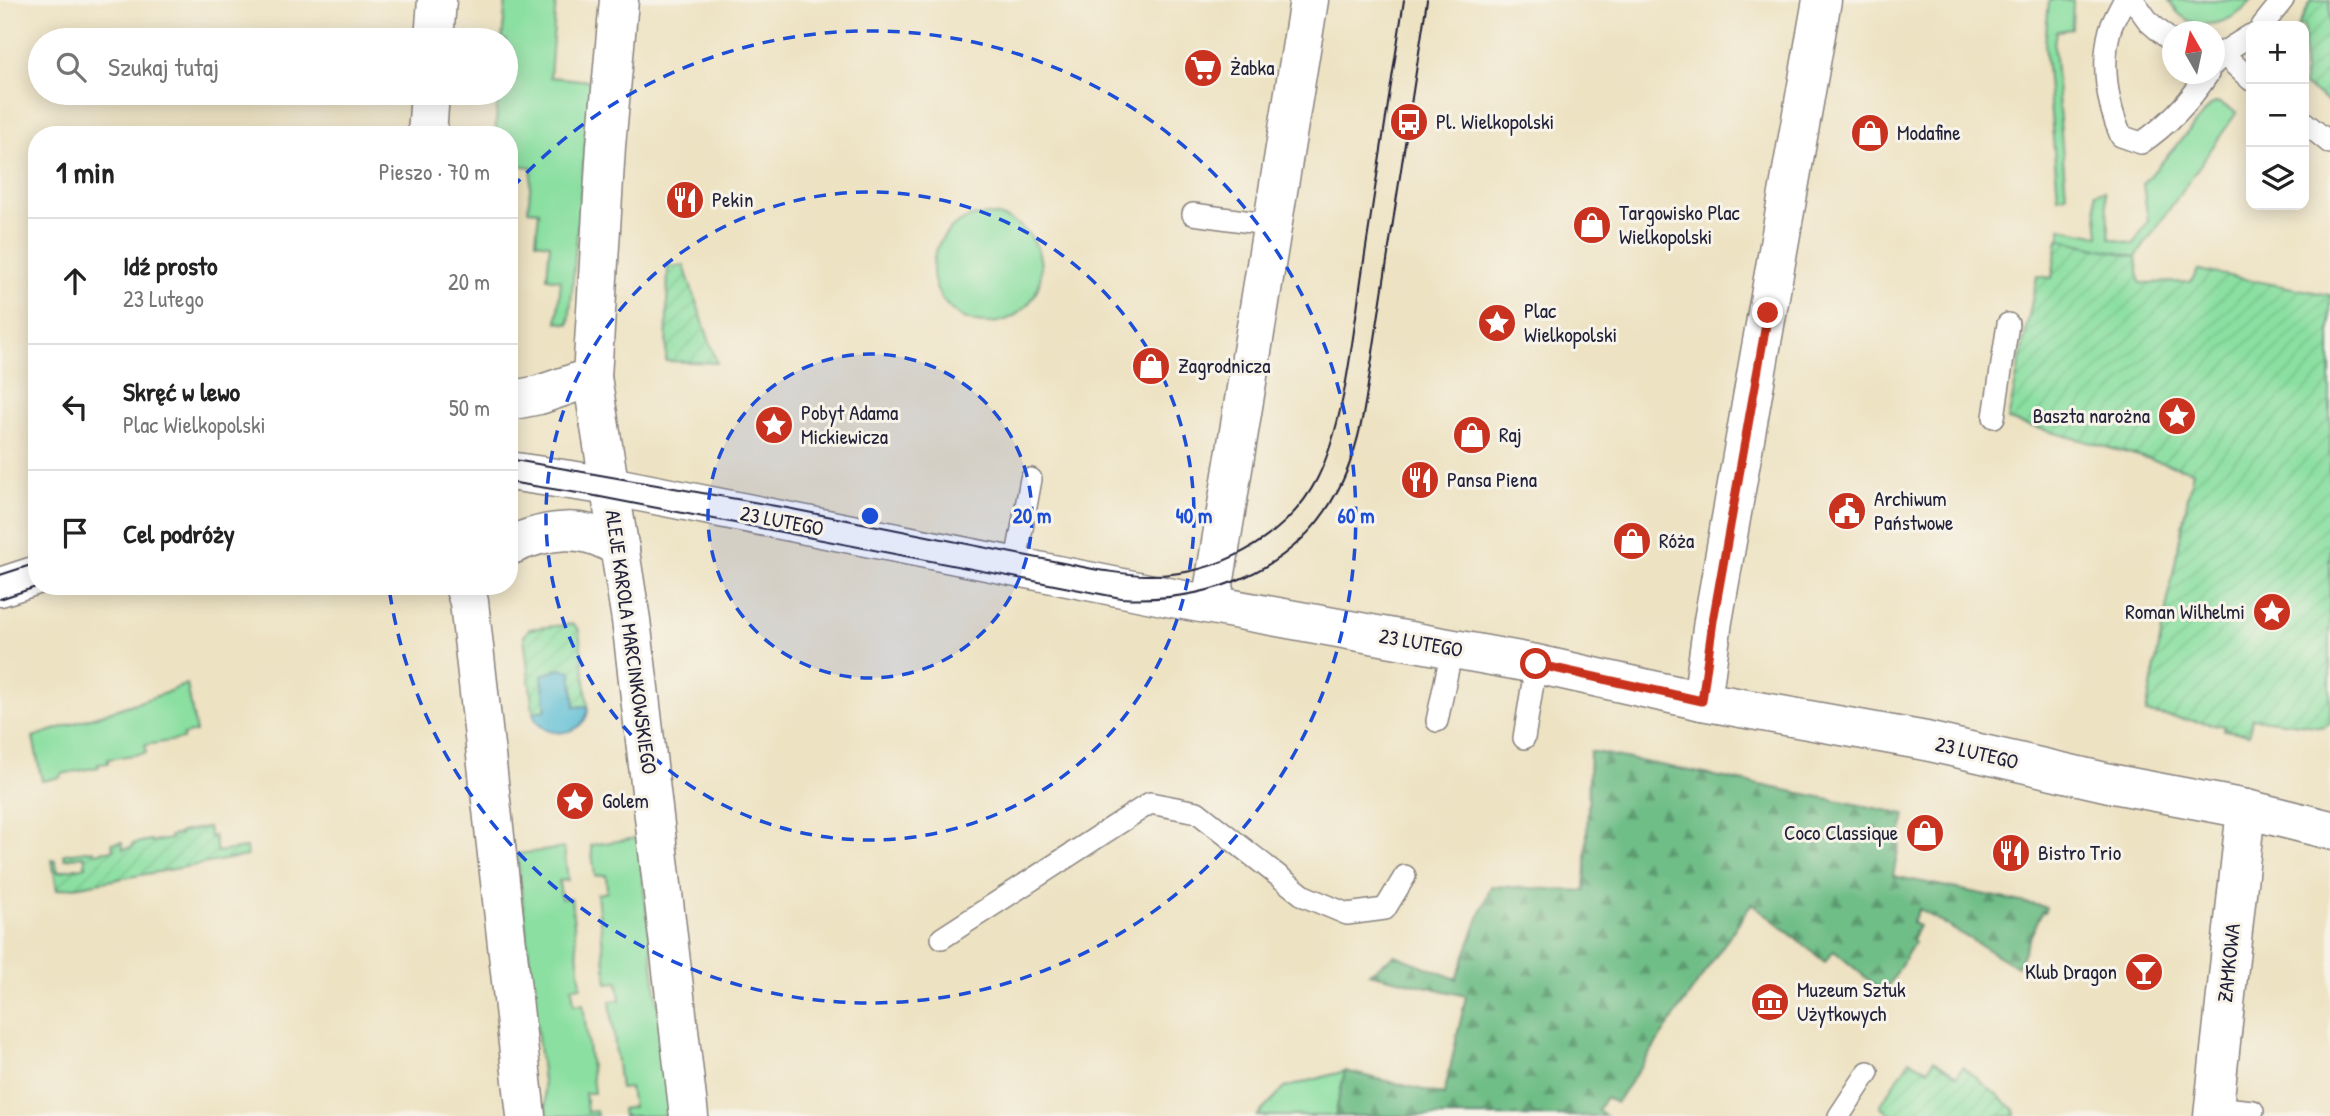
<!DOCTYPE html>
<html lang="pl">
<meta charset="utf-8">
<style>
:root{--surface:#fff;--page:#f2f2f2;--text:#222;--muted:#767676;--line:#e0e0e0}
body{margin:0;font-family:"Patrick Hand",sans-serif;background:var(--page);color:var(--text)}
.controls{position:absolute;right:21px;top:21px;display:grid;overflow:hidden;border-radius:14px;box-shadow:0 4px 18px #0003}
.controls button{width:63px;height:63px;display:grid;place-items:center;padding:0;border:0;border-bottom:2px solid var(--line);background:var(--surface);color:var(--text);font:35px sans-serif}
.compass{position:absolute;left:2162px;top:21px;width:63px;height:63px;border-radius:50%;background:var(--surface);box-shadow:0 4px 18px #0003;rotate:351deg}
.stop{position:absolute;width:21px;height:21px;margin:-16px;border:5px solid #c8321e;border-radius:50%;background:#fff}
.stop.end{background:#c8321e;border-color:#fff;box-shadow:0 2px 7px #0008}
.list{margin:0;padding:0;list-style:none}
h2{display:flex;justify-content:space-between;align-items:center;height:91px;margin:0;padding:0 28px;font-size:30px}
h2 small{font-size:23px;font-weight:400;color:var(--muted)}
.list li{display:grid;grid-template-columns:46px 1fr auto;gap:21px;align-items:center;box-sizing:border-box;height:126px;padding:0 28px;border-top:2px solid var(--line)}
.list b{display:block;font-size:26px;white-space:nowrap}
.list p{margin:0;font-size:23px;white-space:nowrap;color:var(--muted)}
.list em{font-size:23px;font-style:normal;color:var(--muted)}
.icon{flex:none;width:38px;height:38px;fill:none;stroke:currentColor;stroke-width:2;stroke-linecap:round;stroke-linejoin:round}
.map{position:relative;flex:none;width:2330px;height:1116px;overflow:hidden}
.search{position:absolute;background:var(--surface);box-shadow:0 4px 18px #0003;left:28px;top:28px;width:490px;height:77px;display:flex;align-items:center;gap:18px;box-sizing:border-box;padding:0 24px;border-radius:38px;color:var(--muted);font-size:26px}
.panel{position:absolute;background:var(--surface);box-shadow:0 4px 18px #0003;left:28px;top:126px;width:490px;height:469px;border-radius:28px}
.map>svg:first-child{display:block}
.grass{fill:#8adfa1;stroke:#56806e;stroke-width:2}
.forest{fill:url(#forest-firs);stroke:#487061;stroke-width:2}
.garden{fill:url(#garden-furrows);stroke:#56806e;stroke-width:2}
.water{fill:#56bcd4;stroke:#3c6f88;stroke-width:2}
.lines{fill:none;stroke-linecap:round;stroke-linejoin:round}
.service-casing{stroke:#88827e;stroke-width:24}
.minor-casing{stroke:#88827e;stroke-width:41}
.service{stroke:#fff;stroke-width:21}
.minor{stroke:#fff;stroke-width:38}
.tram{stroke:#22223b;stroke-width:2}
.route{stroke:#c8321e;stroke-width:9}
.ring{fill:none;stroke:#1d4ed8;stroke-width:3.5;stroke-dasharray:12 9}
.labels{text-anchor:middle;stroke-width:6;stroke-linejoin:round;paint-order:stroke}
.poi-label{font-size:21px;fill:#22223b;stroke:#f7f3e8;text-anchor:start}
.street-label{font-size:21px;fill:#22223b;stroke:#f7f3e8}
.centre{fill:#1d4ed8;stroke:#f7f3e8;stroke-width:3.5}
.ring-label{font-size:21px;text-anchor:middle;font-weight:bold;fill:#1d4ed8;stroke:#f7f3e8;stroke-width:6;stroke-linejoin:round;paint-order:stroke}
</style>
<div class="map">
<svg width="2330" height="1116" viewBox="0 0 2330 1116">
<defs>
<pattern id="forest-firs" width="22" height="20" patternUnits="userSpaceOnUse" patternTransform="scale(1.75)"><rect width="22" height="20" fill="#6fbe87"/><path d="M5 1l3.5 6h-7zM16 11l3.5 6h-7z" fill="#5b9a70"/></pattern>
<pattern id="garden-furrows" width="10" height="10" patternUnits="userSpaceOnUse" patternTransform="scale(1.75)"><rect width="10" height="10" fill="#8adfa1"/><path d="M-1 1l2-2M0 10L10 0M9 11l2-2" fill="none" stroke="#77bf8c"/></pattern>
</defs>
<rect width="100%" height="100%" fill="#f7f3e8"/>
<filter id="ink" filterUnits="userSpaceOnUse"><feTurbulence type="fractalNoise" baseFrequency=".0143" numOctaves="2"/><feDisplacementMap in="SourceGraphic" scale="14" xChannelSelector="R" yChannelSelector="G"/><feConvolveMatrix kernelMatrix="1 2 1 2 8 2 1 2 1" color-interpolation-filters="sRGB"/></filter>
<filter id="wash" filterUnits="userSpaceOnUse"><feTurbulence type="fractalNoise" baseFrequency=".00686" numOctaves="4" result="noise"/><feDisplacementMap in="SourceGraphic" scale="28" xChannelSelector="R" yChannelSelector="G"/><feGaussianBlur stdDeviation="1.57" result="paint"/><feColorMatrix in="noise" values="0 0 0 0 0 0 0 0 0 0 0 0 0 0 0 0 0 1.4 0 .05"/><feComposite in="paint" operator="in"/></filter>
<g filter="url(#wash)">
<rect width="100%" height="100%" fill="#ede2c2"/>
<g class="grass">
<path d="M 506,0 L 556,0 L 550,77 L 591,81 L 569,324 L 557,322 L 561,280 L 547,278 L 550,244 L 536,242 L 539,211 L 528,210 L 532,167 L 509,164 L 509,135 L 495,135 L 498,93 L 506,93 L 506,40 L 502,40 Z"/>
<path d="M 2049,0 L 2073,0 L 2072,29 L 2056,31 L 2054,45 L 2066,195 L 2058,197 L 2045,44 Z"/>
<path d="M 2169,0 L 2252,0 C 2230,28 2187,36 2169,0 Z"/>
<path d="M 2217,102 L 2237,112 L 2136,257 L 2061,240 L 2060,228 L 2099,236 L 2095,193 L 2105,191 L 2110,238 L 2133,244 L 2148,221 L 2143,184 L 2211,105 Z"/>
<circle cx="987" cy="269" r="54"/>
<path d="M 187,684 L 196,732 L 183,735 L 183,739 L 145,745 L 146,753 L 108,759 L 108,763 L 98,764 L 99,767 L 61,774 L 61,777 L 42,781 L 33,737 L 160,695 Z"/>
<path d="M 638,838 L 671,1116 L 623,1116 L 622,1109 L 633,1107 L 630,1088 L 620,1089 L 610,1001 L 620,1000 L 618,982 L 607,983 L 597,894 L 607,892 L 606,875 L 595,876 L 591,845 Z"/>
<path d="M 564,848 L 568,880 L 559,881 L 561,899 L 571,898 L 581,986 L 572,987 L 574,1005 L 583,1004 L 594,1093 L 585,1093 L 587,1112 L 596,1111 L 597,1116 L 547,1116 L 517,854 Z"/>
<path d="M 1345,1071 L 1335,1116 L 1257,1116 L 1284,1088 Z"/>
</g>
<path class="forest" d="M 1590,751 L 1905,814 L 1893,876 L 2046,907 L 2044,912 L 2042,911 L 2017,967 L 1919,909 L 1912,923 L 1919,926 L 1912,939 L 1914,942 L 1889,986 L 1886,986 L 1883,992 L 1834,951 L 1825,962 L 1752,903 L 1616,1103 L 1606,1097 L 1598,1110 L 1606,1116 L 1335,1116 L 1345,1071 L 1444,1095 L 1466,996 L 1369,973 L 1395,955 L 1456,979 L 1491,886 L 1585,891 Z"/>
<g class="garden">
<path d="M 2312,0 L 2330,0 L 2330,103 L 2304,85 L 2304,26 L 2298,26 Z"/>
<path d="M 2058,239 L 2136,257 L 2140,283 L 2191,282 L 2198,270 L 2330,295 L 2330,723 L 2323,727 L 2252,718 L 2249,734 L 2224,730 L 2225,726 L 2146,713 L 2193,471 L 2008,420 L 2037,276 L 2052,278 Z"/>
<path d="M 668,266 L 684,266 L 717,363 L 666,361 Z"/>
<path d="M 573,624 L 579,630 L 588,706 L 575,707 L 571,671 L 560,669 L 542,675 L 546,711 L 533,712 L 524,636 L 529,629 Z"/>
<path d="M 208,827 L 210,837 L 214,836 L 217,852 L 246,848 L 247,856 L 57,890 L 52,860 L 55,860 L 58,872 L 86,866 L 84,856 L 65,859 L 64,854 L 93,850 L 94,853 L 113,850 L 112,843 L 122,842 L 123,849 L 132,847 L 132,844 L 151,840 L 152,842 L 171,839 L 170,836 L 180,834 L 180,832 Z"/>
<path d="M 1910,1060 L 1928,1070 L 1934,1060 L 1957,1076 L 1963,1067 L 2014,1109 L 2015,1116 L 1891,1116 L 1892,1114 L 1880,1106 Z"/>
</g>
<path class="water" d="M 560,669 L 571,671 L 575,707 L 588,706 C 590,737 538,743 533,712 L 546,710 L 542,675 Z"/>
</g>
<g filter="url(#ink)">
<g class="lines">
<defs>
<g id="service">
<path d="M 2124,0 C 2120,9 2113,20 2110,30 C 2101,64 2107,104 2121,136 L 2141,143 C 2168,125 2190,101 2208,74"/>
<path d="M 2133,0 L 2149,22 L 2172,42"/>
<path d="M 2262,26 L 2283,0"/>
<path d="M 2214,52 L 2222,53 L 2251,35"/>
<path d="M 2214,64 L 2222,53 L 2251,80"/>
<path d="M 2304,122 L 2330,143"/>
<path d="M 1193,214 L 1273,225"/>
<path d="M 1994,417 L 2008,324"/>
<path d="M 1015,567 L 1031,479"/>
<path d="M 1437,721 L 1452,649"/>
<path d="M 1524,738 L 1536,664"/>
<path d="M 942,938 L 1150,803 L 1197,812 L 1304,896 L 1347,914 L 1385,909 L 1405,876"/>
<path d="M 2214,1107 L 2253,1111"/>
<path d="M 1839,1116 L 1868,1072"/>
</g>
<g id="minor">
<path d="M 619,0 L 606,146 L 592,377 L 631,620 L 689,1116"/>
<path d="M 434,40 L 437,0"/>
<path d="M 427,135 L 430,93"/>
<path d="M 509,401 L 539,395 L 592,377"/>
<path d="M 509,471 L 610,486 L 1173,598 L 1536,664 L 1702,701 L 1926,741 L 2114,784 L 2246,809 L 2330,830"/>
<path d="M 509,546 C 547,529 585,523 620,549"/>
<path d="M 464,586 L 469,602 L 526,1116"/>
<path d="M 0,587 L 37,575"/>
<path d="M 1211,604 L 1309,0"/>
<path d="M 1702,701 L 1713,621 L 1822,0"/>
<path d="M 2213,1116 L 2246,809"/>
</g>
</defs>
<use href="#service" class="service-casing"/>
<use href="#minor" class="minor-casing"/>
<use href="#service" class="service"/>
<use href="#minor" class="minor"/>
<g class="tram">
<path d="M 509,459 L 787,508 L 1098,570 C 1114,572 1130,575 1146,575 C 1214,577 1285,540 1317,479 C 1346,421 1353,331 1363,267 C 1377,178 1391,89 1404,0"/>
<path d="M 509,482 L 590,495 L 1121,598 C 1208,603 1296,571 1338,490 C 1353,462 1361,429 1366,398 L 1427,0"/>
<path d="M 0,575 L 37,563"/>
<path d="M 0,599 L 39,586"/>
</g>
</g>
</g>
<g class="lines" filter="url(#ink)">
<path class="route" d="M 1536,664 L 1702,701 L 1713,621 L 1768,313"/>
</g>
<circle cx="870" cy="516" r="162" fill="#1d4ed8" fill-opacity=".12"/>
<g class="ring">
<circle cx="870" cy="516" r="162"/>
<circle cx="870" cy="516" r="324"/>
<path d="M512 188A486 486 0 1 1 389 588"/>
</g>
<defs>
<symbol id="supermarket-disc" viewBox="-11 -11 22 22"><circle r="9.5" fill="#c8321e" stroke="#f7f3e8"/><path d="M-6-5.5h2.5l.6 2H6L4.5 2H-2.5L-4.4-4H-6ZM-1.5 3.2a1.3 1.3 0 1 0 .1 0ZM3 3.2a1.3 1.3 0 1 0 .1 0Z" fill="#fff"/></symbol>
<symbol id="bus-disc" viewBox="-11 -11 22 22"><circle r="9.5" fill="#c8321e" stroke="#f7f3e8"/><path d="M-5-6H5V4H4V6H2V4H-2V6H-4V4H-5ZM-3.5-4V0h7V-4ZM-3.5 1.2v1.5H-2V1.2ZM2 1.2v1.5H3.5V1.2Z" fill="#fff"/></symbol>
<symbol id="shop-disc" viewBox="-11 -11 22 22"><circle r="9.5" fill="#c8321e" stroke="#f7f3e8"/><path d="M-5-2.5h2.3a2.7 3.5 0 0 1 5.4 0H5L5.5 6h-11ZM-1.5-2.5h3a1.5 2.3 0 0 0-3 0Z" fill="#fff"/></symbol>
<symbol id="restaurant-disc" viewBox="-11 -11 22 22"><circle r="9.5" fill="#c8321e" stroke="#f7f3e8"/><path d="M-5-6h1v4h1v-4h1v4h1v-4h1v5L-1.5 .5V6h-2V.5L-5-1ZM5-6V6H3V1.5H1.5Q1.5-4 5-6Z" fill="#fff"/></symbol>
<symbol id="sight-disc" viewBox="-11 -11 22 22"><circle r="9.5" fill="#c8321e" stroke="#f7f3e8"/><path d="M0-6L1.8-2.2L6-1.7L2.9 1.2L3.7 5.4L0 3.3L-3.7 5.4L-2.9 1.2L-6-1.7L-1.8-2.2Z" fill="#fff"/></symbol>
<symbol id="civic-disc" viewBox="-11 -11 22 22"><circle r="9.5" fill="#c8321e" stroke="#f7f3e8"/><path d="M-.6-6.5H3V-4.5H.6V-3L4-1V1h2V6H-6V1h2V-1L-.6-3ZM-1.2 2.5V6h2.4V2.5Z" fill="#fff"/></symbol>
<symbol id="bar-disc" viewBox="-11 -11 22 22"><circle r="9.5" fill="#c8321e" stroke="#f7f3e8"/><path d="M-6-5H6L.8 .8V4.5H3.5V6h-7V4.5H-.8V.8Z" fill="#fff"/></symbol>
<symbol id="museum-disc" viewBox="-11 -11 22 22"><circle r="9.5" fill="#c8321e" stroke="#f7f3e8"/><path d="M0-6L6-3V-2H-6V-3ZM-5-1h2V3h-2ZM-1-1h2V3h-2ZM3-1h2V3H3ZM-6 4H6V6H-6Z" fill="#fff"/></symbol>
</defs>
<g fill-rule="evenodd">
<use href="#supermarket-disc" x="1181" y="46" width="44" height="44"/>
<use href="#bus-disc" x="1387" y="100" width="44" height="44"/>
<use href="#shop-disc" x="1848" y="111" width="44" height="44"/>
<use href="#restaurant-disc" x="663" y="178" width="44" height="44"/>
<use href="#shop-disc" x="1570" y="203" width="44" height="44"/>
<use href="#sight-disc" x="1475" y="301" width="44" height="44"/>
<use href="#shop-disc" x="1129" y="344" width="44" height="44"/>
<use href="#sight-disc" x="2155" y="394" width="44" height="44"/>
<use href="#sight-disc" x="752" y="403" width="44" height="44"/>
<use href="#shop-disc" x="1450" y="413" width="44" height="44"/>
<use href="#restaurant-disc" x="1398" y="458" width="44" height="44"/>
<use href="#civic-disc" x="1825" y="489" width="44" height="44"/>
<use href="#shop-disc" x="1610" y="519" width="44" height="44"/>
<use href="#sight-disc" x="2250" y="590" width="44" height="44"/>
<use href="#sight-disc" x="553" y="779" width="44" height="44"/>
<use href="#shop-disc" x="1903" y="811" width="44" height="44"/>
<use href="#restaurant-disc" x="1989" y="831" width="44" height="44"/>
<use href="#bar-disc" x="2122" y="950" width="44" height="44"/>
<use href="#museum-disc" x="1748" y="980" width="44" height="44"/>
</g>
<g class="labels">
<g class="poi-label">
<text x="1230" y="75">Żabka</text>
<text x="1436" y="129">Pl. Wielkopolski</text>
<text x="1897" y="140">Modafine</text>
<text x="712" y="207">Pekin</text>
<text x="1619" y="220">Targowisko Plac<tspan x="1619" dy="24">Wielkopolski</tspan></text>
<text x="1524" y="318">Plac<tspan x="1524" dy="24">Wielkopolski</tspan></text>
<text x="1178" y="373">Zagrodnicza</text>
<text x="801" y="420">Pobyt Adama<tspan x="801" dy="24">Mickiewicza</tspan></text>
<text x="2150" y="423" text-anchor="end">Baszta narożna</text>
<text x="1499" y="442">Raj</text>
<text x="1447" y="487">Pansa Piena</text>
<text x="1874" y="506">Archiwum<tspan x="1874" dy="24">Państwowe</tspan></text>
<text x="1659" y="548">Róża</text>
<text x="2245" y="619" text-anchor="end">Roman Wilhelmi</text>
<text x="602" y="808">Golem</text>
<text x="1898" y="840" text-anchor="end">Coco Classique</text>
<text x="2038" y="860">Bistro Trio</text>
<text x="2117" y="979" text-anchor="end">Klub Dragon</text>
<text x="1797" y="997">Muzeum Sztuk<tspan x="1797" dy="24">Użytkowych</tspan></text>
</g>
<g class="street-label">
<text transform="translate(782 521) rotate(11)" y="7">23 LUTEGO</text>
<text transform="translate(631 642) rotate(82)" y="7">ALEJE KAROLA MARCINKOWSKIEGO</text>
<text transform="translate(1421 643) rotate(10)" y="7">23 LUTEGO</text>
<text transform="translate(1977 753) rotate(13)" y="7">23 LUTEGO</text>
<text transform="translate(2229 963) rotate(-84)" y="7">ZAMKOWA</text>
</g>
</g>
<circle cx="870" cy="516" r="10" class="centre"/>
<g class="ring-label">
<text x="1032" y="523">20 m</text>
<text x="1194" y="523">40 m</text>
<text x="1356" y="523">60 m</text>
</g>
</svg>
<div class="controls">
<button>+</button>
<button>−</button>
<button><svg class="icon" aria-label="layers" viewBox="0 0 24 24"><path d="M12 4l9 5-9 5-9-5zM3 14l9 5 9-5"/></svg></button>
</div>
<svg class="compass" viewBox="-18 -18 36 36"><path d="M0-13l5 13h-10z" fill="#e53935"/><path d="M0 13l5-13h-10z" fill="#767676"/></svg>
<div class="stop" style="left:1536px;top:664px"></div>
<div class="stop end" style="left:1768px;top:313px"></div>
<div class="search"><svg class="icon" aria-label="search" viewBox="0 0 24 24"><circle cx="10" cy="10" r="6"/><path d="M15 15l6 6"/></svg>Szukaj tutaj</div>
<section class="panel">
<h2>1 min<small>Pieszo · 70 m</small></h2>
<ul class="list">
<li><svg class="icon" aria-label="ahead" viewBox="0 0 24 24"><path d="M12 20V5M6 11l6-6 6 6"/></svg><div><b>Idź prosto</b><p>23 Lutego</p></div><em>20 m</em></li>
<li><svg class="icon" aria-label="left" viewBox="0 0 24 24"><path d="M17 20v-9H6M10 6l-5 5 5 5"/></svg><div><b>Skręć w lewo</b><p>Plac Wielkopolski</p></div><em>50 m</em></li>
<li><svg class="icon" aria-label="arrive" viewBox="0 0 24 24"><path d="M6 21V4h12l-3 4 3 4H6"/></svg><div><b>Cel podróży</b></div></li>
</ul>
</section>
</div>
